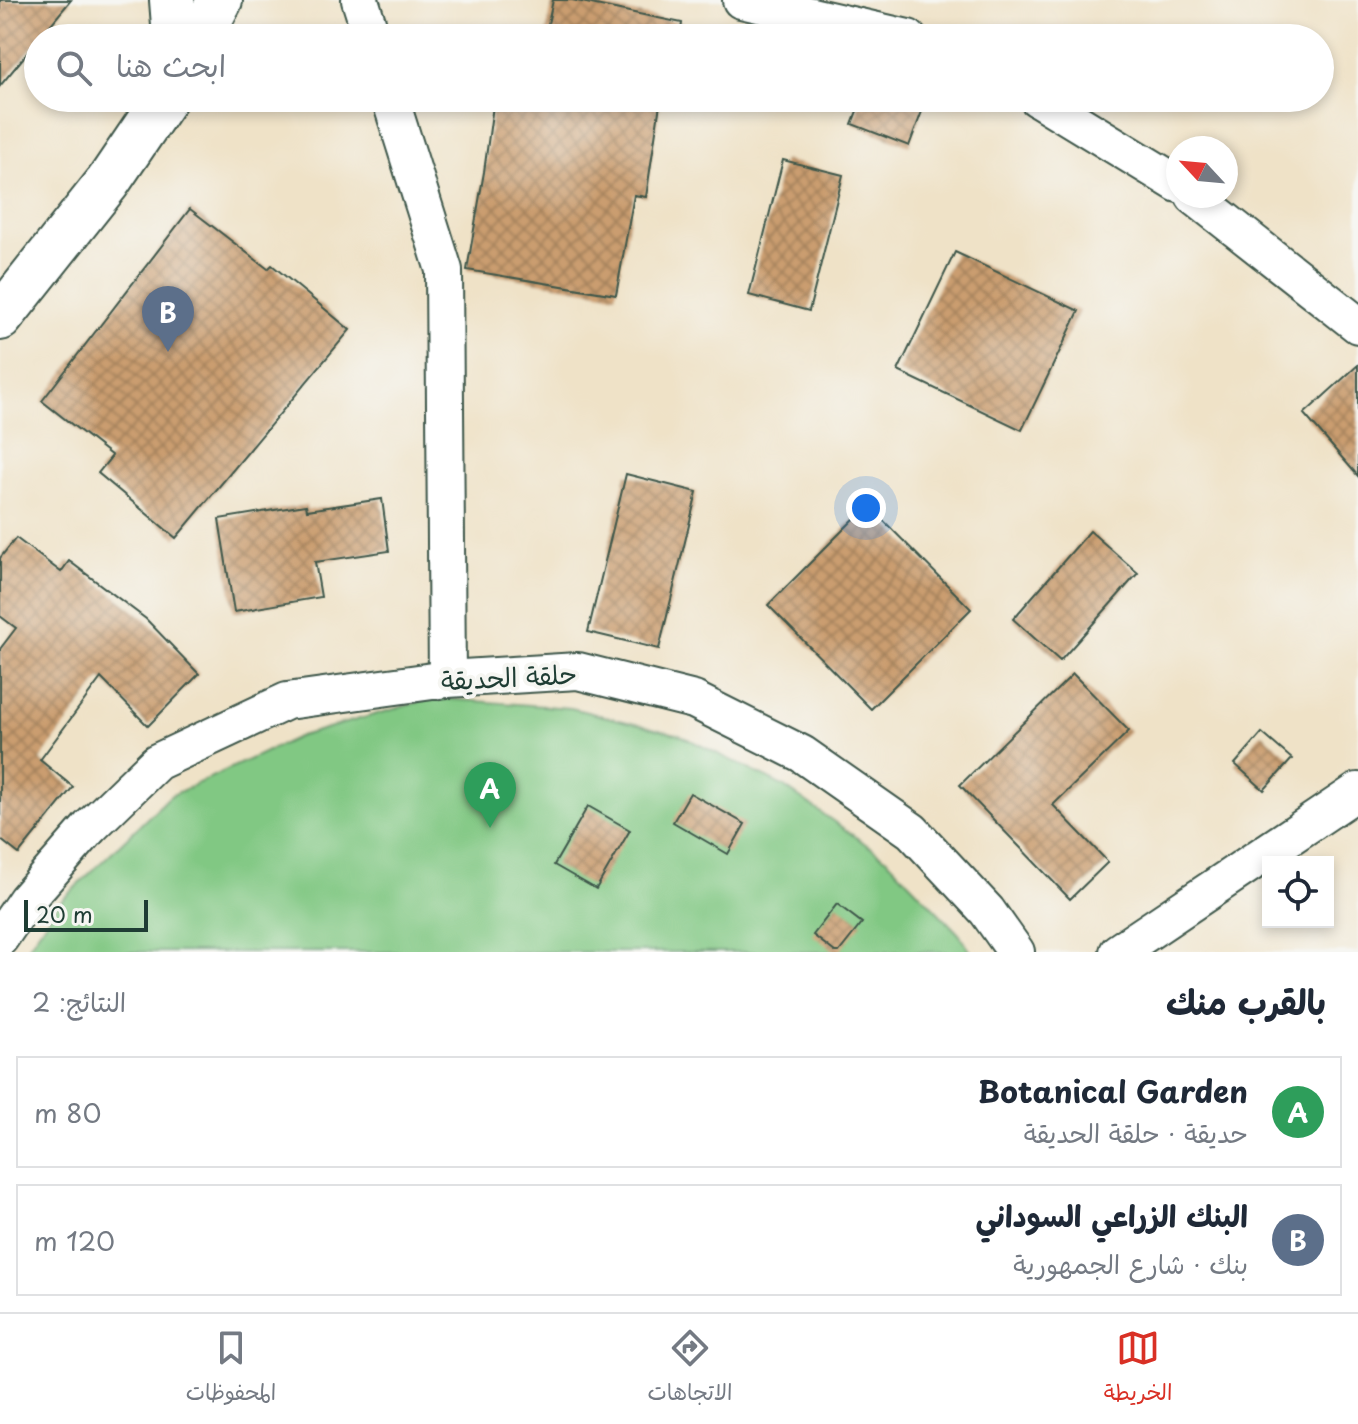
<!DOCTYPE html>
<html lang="ar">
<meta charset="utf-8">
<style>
:root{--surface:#fff;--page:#f2f2f3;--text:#1f2937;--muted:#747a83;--line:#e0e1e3;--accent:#d93025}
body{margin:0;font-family:"Playpen Sans","Playpen Sans Arabic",sans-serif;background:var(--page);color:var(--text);direction:rtl}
.controls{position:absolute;right:24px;bottom:24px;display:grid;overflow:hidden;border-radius:0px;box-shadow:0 4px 12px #0003}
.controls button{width:72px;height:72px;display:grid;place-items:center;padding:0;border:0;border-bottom:2px solid var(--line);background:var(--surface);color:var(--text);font:40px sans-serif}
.compass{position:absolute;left:1166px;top:136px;width:72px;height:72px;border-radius:50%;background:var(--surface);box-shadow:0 4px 12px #0003;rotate:296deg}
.scale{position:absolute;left:24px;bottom:20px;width:124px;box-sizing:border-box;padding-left:8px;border:4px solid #1f3d34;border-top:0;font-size:22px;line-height:28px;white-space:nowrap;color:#1f3d34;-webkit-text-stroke:6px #f6f6f2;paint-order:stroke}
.you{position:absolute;left:866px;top:508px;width:28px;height:28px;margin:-20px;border:6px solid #fff;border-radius:50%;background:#1a73e8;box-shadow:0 0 0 12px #1a73e833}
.badge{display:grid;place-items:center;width:52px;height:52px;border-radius:50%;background:var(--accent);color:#fff;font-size:26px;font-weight:700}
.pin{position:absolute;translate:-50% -66px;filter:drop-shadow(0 2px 4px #0008)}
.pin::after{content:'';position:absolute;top:42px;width:28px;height:24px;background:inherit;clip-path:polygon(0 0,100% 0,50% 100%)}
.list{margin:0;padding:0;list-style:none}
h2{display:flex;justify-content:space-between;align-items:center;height:104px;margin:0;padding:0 32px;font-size:34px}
h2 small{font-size:26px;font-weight:400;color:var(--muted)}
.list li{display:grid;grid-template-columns:52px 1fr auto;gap:24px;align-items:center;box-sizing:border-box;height:112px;margin:0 16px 16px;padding:0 16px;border:2px solid var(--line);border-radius:0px}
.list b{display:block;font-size:30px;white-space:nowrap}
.list p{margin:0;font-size:26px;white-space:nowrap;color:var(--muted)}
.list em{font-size:26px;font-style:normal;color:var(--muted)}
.icon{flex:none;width:44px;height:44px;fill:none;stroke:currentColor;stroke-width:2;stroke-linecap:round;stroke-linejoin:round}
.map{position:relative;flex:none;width:1358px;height:952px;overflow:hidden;direction:ltr}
.search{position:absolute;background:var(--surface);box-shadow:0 4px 12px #0003;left:24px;right:24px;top:24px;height:88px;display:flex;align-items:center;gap:20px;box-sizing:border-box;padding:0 28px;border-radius:44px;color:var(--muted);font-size:30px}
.sheet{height:360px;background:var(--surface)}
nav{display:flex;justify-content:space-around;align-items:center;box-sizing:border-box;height:112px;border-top:2px solid var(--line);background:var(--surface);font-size:22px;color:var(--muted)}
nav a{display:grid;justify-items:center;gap:4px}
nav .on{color:var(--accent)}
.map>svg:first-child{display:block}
.green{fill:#81c883;stroke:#50825c;stroke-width:2}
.building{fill:url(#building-cross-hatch)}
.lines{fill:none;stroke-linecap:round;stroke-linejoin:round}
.minor-casing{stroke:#3e564a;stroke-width:40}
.secondary-casing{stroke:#3e564a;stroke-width:48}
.minor{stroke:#fff;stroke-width:36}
.secondary{stroke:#fff;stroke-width:44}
.labels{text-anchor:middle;stroke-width:8;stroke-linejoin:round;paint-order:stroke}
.street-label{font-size:26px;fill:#1f3d34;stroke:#f6f6f2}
</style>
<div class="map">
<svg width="1358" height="952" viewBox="0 0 1358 952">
<defs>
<pattern id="building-cross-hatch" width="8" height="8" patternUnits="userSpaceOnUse" patternTransform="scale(2)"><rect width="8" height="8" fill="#ca9d6f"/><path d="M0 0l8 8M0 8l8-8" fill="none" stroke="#a3815c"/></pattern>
</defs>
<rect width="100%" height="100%" fill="#f6f6f2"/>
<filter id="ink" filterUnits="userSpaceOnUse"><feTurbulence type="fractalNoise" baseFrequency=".0125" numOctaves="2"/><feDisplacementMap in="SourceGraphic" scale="16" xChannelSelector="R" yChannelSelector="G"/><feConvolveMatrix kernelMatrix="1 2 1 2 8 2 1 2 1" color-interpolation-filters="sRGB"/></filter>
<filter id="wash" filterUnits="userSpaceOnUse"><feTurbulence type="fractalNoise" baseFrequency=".006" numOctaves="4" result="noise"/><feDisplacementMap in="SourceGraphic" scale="32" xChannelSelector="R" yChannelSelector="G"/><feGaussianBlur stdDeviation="1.8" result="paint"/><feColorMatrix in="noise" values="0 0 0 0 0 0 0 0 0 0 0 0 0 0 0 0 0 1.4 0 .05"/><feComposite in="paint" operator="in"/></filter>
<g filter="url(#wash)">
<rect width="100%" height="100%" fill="#efe2c7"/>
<path class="green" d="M 433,698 L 571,708 L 680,735 L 783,786 L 887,859 L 959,934 L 971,952 L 25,952 L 57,905 L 170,796 L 300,736 Z"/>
<g id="blocks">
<g class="building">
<path d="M 0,0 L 71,0 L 0,86 Z"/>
<path d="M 553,0 L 572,0 L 682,23 L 680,38 L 545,38 Z"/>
<path d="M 494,98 L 624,98 L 660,104 L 646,197 L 634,195 L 616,295 L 467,270 L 484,172 Z"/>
<path d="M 862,98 L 927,98 L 909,146 L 852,124 Z"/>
<path d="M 783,160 L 843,175 L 809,311 L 749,295 Z"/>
<path d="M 190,209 L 268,269 L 272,265 L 350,330 L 176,538 L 98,473 L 112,456 L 42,401 Z"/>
<path d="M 955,252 L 1079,311 L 1022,430 L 898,371 Z"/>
<path d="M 1358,365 L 1358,476 L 1304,414 Z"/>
<path d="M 626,474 L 697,492 L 659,649 L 588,632 Z"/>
<path d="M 382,499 L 389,551 L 315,562 L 321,597 L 234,612 L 219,519 L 306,505 L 307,510 Z"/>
<path d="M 868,505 L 971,609 L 871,709 L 768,605 Z"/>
<path d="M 1090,531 L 1138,573 L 1060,661 L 1013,619 Z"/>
<path d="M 16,538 L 61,572 L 69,561 L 146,619 L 199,674 L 148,726 L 101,678 L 40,760 L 73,787 L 19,854 L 0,839 L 0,649 L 16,628 L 0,616 L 0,558 Z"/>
<path d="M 1073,674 L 1129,731 L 1053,805 L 1108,862 L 1070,899 L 960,785 Z"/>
<path d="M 1262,733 L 1292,759 L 1264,790 L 1235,764 Z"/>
<path d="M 690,793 L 745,824 L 728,854 L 673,822 Z"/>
<path d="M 588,806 L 630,830 L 596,889 L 554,865 Z"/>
<path d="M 837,904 L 862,923 L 839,952 L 835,952 L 813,935 Z"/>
</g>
</g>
</g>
<g filter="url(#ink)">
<use href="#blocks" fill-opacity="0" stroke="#3e564a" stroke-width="2"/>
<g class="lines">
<defs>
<g id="minor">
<path d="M 360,0 L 372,38"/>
<path d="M 741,0 L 908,38"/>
<path d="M 390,98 L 444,270 L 447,679"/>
<path d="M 1037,98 L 1178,184"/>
<path d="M 1194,196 L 1358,325"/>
<path d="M 0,938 L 26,900 L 90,827 L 157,762 L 287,701 L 447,679 L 578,671 L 694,700 L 802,754 L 912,831 L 987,911 L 1016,952"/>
<path d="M 1118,952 L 1358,791"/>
</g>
<g id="secondary">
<path d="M 172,0 L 175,38"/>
<path d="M 200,38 L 220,0"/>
<path d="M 0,318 L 108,182 L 165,98"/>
</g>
</defs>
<use href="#minor" class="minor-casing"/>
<use href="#secondary" class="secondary-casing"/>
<use href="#minor" class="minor"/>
<use href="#secondary" class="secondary"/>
</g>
</g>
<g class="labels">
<g class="street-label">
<text transform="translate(509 678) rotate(-3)" y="9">حلقة الحديقة</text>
</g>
</g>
</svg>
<div class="controls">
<button><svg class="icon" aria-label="locate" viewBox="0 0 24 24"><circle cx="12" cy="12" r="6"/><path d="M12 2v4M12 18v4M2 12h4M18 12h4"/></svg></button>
</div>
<svg class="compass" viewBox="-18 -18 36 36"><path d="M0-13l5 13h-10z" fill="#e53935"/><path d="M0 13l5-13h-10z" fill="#747a83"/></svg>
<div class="scale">20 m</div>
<div class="you"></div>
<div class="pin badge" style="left:490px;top:828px;background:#2e9e5b">A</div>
<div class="pin badge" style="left:168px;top:352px;background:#5c6f8a">B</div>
<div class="search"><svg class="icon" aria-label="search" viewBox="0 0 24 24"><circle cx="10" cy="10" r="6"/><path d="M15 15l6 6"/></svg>ابحث هنا</div>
</div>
<section class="sheet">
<h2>بالقرب منك<small>النتائج: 2</small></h2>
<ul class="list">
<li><span class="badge" style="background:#2e9e5b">A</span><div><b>Botanical Garden</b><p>حديقة · حلقة الحديقة</p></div><em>80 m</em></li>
<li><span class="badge" style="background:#5c6f8a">B</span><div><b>البنك الزراعي السوداني</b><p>بنك · شارع الجمهورية</p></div><em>120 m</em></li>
</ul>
</section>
<nav>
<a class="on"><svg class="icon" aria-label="map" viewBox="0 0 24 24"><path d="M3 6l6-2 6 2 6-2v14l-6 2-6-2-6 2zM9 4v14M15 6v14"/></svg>الخريطة</a>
<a><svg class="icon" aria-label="directions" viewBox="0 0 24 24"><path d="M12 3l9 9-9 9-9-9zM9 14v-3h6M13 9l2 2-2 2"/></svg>الاتجاهات</a>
<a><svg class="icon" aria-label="saved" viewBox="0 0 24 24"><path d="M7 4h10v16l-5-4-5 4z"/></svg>المحفوظات</a>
</nav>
